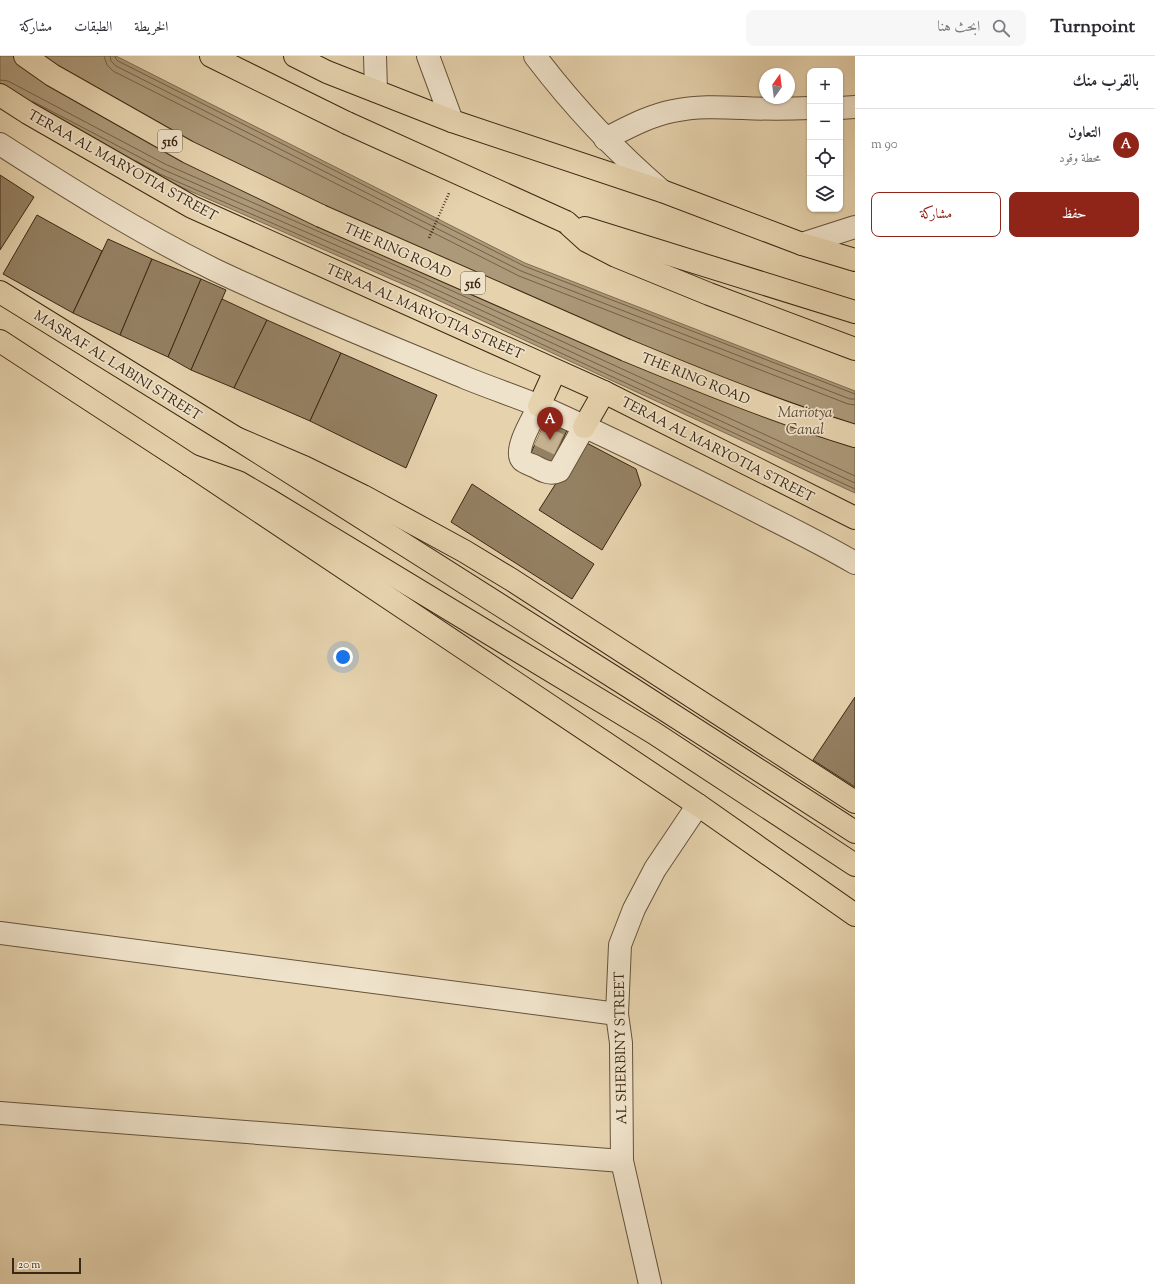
<!DOCTYPE html>
<html lang="ar">
<meta charset="utf-8">
<style>
:root{--surface:#fff;--page:#f7f7f7;--text:#2b2b33;--muted:#7c7c81;--line:#e1e1e2;--accent:#8f2418}
body{margin:0;font-family:"Sorts Mill Goudy",Amiri,serif;background:var(--page);color:var(--text);direction:rtl}
.controls{position:absolute;right:12px;top:12px;display:grid;overflow:hidden;border-radius:8px;box-shadow:0 1px 3px #0004}
.controls button{width:36px;height:36px;display:grid;place-items:center;padding:0;border:0;border-bottom:1px solid var(--line);background:var(--surface);color:var(--text);font:20px sans-serif}
.compass{position:absolute;left:759px;top:12px;width:36px;height:36px;border-radius:50%;background:var(--surface);box-shadow:0 1px 3px #0004;rotate:14deg}
.scale{position:absolute;left:12px;bottom:10px;width:69px;box-sizing:border-box;padding-left:4px;border:2px solid #3b2812;border-top:0;font-size:11px;line-height:14px;white-space:nowrap;color:#3b2812;-webkit-text-stroke:3px #efe2ca;paint-order:stroke}
.you{position:absolute;left:343px;top:601px;width:14px;height:14px;margin:-10px;border:3px solid #fff;border-radius:50%;background:#1a73e8;box-shadow:0 0 0 6px #1a73e833}
.badge{display:grid;place-items:center;width:26px;height:26px;border-radius:50%;background:var(--accent);color:#fff;font-size:13px;font-weight:700}
.pin{position:absolute;translate:-50% -33px;filter:drop-shadow(0 1px 2px #0008)}
.pin::after{content:'';position:absolute;top:21px;width:14px;height:12px;background:inherit;clip-path:polygon(0 0,100% 0,50% 100%)}
.list{margin:0;padding:0;list-style:none}
h2{display:flex;justify-content:space-between;align-items:center;height:52px;margin:0;padding:0 16px;font-size:17px}
h2 small{font-size:13px;font-weight:400;color:var(--muted)}
.list li{display:grid;grid-template-columns:26px 1fr auto;gap:12px;align-items:center;box-sizing:border-box;height:72px;padding:0 16px;border-top:1px solid var(--line)}
.list b{display:block;font-size:15px;white-space:nowrap}
.list p{margin:0;font-size:13px;white-space:nowrap;color:var(--muted)}
.list em{font-size:13px;font-style:normal;color:var(--muted)}
.actions{display:flex;gap:8px;padding:12px 16px}
.actions a{flex:1;padding:9px 0;border:1px solid var(--accent);border-radius:8px;text-align:center;font-size:14px;color:var(--accent)}
.actions .main{background:var(--accent);color:#fff}
.icon{flex:none;width:22px;height:22px;fill:none;stroke:currentColor;stroke-width:2;stroke-linecap:round;stroke-linejoin:round}
.map{position:relative;flex:none;width:855px;height:1228px;overflow:hidden;direction:ltr}
header{display:flex;align-items:center;gap:24px;box-sizing:border-box;height:56px;padding:0 20px;background:var(--surface);border-bottom:1px solid var(--line)}
header strong{font-size:19px}
nav{display:flex;gap:22px;margin-inline-start:auto;font-size:14px}
.search{width:280px;height:36px;background:var(--page);display:flex;align-items:center;gap:10px;box-sizing:border-box;padding:0 14px;border-radius:8px;color:var(--muted);font-size:15px}
main{display:flex}
aside{flex:1;background:var(--surface)}
.map>svg:first-child{display:block}
.water{fill:#ac9979;stroke:#7f6c50}
.lines{fill:none;stroke-linecap:round;stroke-linejoin:round}
.shore{stroke:#746046;stroke-width:1}
.building{fill:#948163;stroke:#3b2812}
.minor-tunnel{stroke:#c4b18f;stroke-width:22;stroke-dasharray:22 11;stroke-linecap:butt}
.minor-casing{stroke:#665339;stroke-width:24}
.major-casing{stroke:#3b2812;stroke-width:24}
.highway-casing{stroke:#3b2812;stroke-width:24}
.path{stroke:#3b2812;stroke-width:2.5;stroke-dasharray:1 2;stroke-linecap:butt}
.minor{stroke:#efe2ca;stroke-width:22}
.major{stroke:#e6d3ae;stroke-width:22}
.highway{stroke:#e6d3ae;stroke-width:22}
.highway-bridge-casing{stroke:#3b2812;stroke-width:24;stroke-linecap:butt}
.highway-bridge{stroke:#e6d3ae;stroke-width:22}
.labels{text-anchor:middle;stroke-width:3.5;stroke-linejoin:round;paint-order:stroke}
.shield{fill:#efe2ca;stroke:#716049;stroke-width:1}
.shield-label{font-size:13px;font-weight:bold;fill:#3b2812}
.street-label{font-size:14px;fill:#3b2812;stroke:#efe2ca}
.water-label{font-size:15px;font-style:italic;fill:#5d4a31;stroke:#efe2ca}
</style>
<header>
<strong>Turnpoint</strong>
<div class="search"><svg class="icon" aria-label="search" viewBox="0 0 24 24"><circle cx="10" cy="10" r="6"/><path d="M15 15l6 6"/></svg>ابحث هنا</div>
<nav><a>الخريطة</a><a>الطبقات</a><a>مشاركة</a></nav>
</header>
<main>
<aside>
<h2>بالقرب منك<small></small></h2>
<ul class="list">
<li><span class="badge">A</span><div><b>التعاون</b><p>محطة وقود</p></div><em>90 m</em></li>
</ul>
<div class="actions"><a class="main">حفظ</a><a>مشاركة</a></div>
</aside>
<div class="map">
<svg width="855" height="1228" viewBox="0 0 855 1228">
<rect width="100%" height="100%" fill="#e6d3ae"/>
<filter id="stains"><feTurbulence type="fractalNoise" baseFrequency=".005" numOctaves="4"/><feColorMatrix values="0 0 0 0 .2 0 0 0 0 .09 0 0 0 0 .02 0 0 0 .5 -.17"/></filter>
<radialGradient id="worn" r=".72"><stop offset=".6" stop-color="#630" stop-opacity="0"/><stop offset="1" stop-color="#630" stop-opacity=".3"/></radialGradient>
<path class="water" d="M 0,0 L 116,0 L 525,207 L 855,335 L 855,437 L 416,234 L 158,121 L 0,38 Z"/>
<g class="lines">
<g class="shore">
<path d="M 104,0 L 107,9 L 113,15 L 519,220 L 848,348 L 855,349"/>
<path d="M 110,0 L 111,5 L 116,10 L 521,215 L 850,343 L 855,343"/>
<path d="M 115,0 L 116,3 L 118,5 L 524,210 L 855,338"/>
<path d="M 0,24 L 8,25 L 165,108 L 422,221 L 855,420"/>
<path d="M 32,45 L 162,113 L 420,226 L 855,427"/>
<path d="M 136,105 L 160,118 L 418,231 L 855,433"/>
</g>
</g>
<g class="building">
<path d="M 0,119 L 34,141 L 0,194 Z"/>
<path d="M 37,159 L 102,195 L 73,257 L 3,218 Z"/>
<path d="M 108,183 L 152,203 L 120,279 L 73,257 Z"/>
<path d="M 152,203 L 201,223 L 168,301 L 120,279 Z"/>
<path d="M 201,223 L 226,234 L 191,314 L 168,301 Z"/>
<path d="M 222,243 L 267,264 L 234,332 L 191,314 Z"/>
<path d="M 267,264 L 341,297 L 310,365 L 234,332 Z"/>
<path d="M 341,297 L 437,339 L 406,412 L 310,365 Z"/>
<path d="M 548,360 L 569,370 L 551,409 L 530,399 Z"/>
<path d="M 583,385 L 636,413 L 641,429 L 602,494 L 539,454 Z"/>
<path d="M 472,428 L 594,508 L 572,543 L 451,466 Z"/>
<path d="M 855,641 L 855,731 L 813,704 Z"/>
</g>
<g class="lines">
<path class="minor-tunnel" d="M 539,379 L 560,389"/>
<defs>
<g id="minor">
<path d="M 375,0 L 376,35"/>
<path d="M 428,0 L 452,65"/>
<path d="M 535,0 C 573,50 614,94 662,135"/>
<path d="M 840,52 L 855,51"/>
<path d="M 605,83 C 627,72 648,60 673,55 C 696,50 719,51 743,52 C 765,53 788,53 810,52"/>
<path d="M 0,88 C 70,133 140,177 215,214 C 297,253 382,287 466,322 C 491,332 517,341 542,351 C 618,385 692,422 766,460 C 796,475 826,490 855,507"/>
<path d="M 802,188 L 855,171"/>
<path d="M 539,350 C 534,361 513,394 522,404 C 525,407 532,409 536,411 C 543,415 551,419 559,415 L 584,371"/>
<path d="M 0,877 L 617,958"/>
<path d="M 0,1057 L 622,1105"/>
<path d="M 650,1228 L 622,1105 L 621,987 L 617,958 L 620,889 L 634,853 L 655,813 L 698,749"/>
</g>
<g id="major">
<path d="M 295,0 L 327,16 L 452,65 L 662,135 L 802,188 L 855,204"/>
<path d="M 0,39 L 28,57 L 192,151 L 604,336 L 855,462"/>
<path d="M 0,236 L 236,382 L 304,411 L 363,440 L 464,495 L 512,524 L 855,746"/>
<path d="M 0,285 L 190,409 L 698,749 L 855,859"/>
<path d="M 539,350 L 555,315"/>
<path d="M 584,371 L 604,336"/>
</g>
<g id="highway">
<path d="M 25,0 L 52,19 L 188,96 L 321,160"/>
<path d="M 211,0 L 347,67"/>
<path d="M 566,166 L 587,185 L 616,200 L 709,238 L 855,293"/>
<path d="M 585,172 L 855,256"/>
<path d="M 626,294 C 701,325 777,356 855,380"/>
<path d="M 236,382 L 631,632 L 855,776"/>
<path d="M 190,409 L 238,426 L 269,444 L 654,677 L 855,809"/>
</g>
</defs>
<use href="#minor" class="minor-casing"/>
<use href="#major" class="major-casing"/>
<use href="#highway" class="highway-casing"/>
<path class="path" d="M 429,182 L 449,137"/>
<use href="#minor" class="minor"/>
<use href="#major" class="major"/>
<use href="#highway" class="highway"/>
<defs>
<g id="highway-bridge">
<path d="M 347,67 L 566,166"/>
<path d="M 321,160 L 626,294"/>
</g>
</defs>
<use href="#highway-bridge" class="highway-bridge-casing"/>
<use href="#highway-bridge" class="highway-bridge"/>
</g>
<g class="labels">
<g class="shield">
<rect x="158" y="74" width="24" height="22" rx="3"/>
<rect x="461" y="216" width="24" height="22" rx="3"/>
</g>
<g class="shield-label">
<text x="170" y="90">516</text>
<text x="473" y="232">516</text>
</g>
<g class="street-label">
<text transform="translate(123 109) rotate(29)" y="5">TERAA AL MARYOTIA STREET</text>
<text transform="translate(398 194) rotate(24)" y="5">THE RING ROAD</text>
<text transform="translate(425 255) rotate(24)" y="5">TERAA AL MARYOTIA STREET</text>
<text transform="translate(118 309) rotate(32)" y="5">MASRAF AL LABINI STREET</text>
<text transform="translate(696 322) rotate(22)" y="5">THE RING ROAD</text>
<text transform="translate(718 393) rotate(27)" y="5">TERAA AL MARYOTIA STREET</text>
<text transform="translate(620 992) rotate(-91)" y="5">AL SHERBINY STREET</text>
</g>
<g class="water-label">
<text x="805" y="361">Mariotya<tspan x="805" dy="17">Canal</tspan></text>
</g>
</g>
<rect width="100%" height="100%" filter="url(#stains)"/>
<rect width="100%" height="100%" fill="url(#worn)"/>
</svg>
<div class="controls">
<button>+</button>
<button>−</button>
<button><svg class="icon" aria-label="locate" viewBox="0 0 24 24"><circle cx="12" cy="12" r="6"/><path d="M12 2v4M12 18v4M2 12h4M18 12h4"/></svg></button>
<button><svg class="icon" aria-label="layers" viewBox="0 0 24 24"><path d="M12 4l9 5-9 5-9-5zM3 14l9 5 9-5"/></svg></button>
</div>
<svg class="compass" viewBox="-18 -18 36 36"><path d="M0-13l5 13h-10z" fill="#e53935"/><path d="M0 13l5-13h-10z" fill="#7c7c81"/></svg>
<div class="scale">20 m</div>
<div class="you"></div>
<div class="pin badge" style="left:550px;top:384px">A</div>
</div>
</main>
